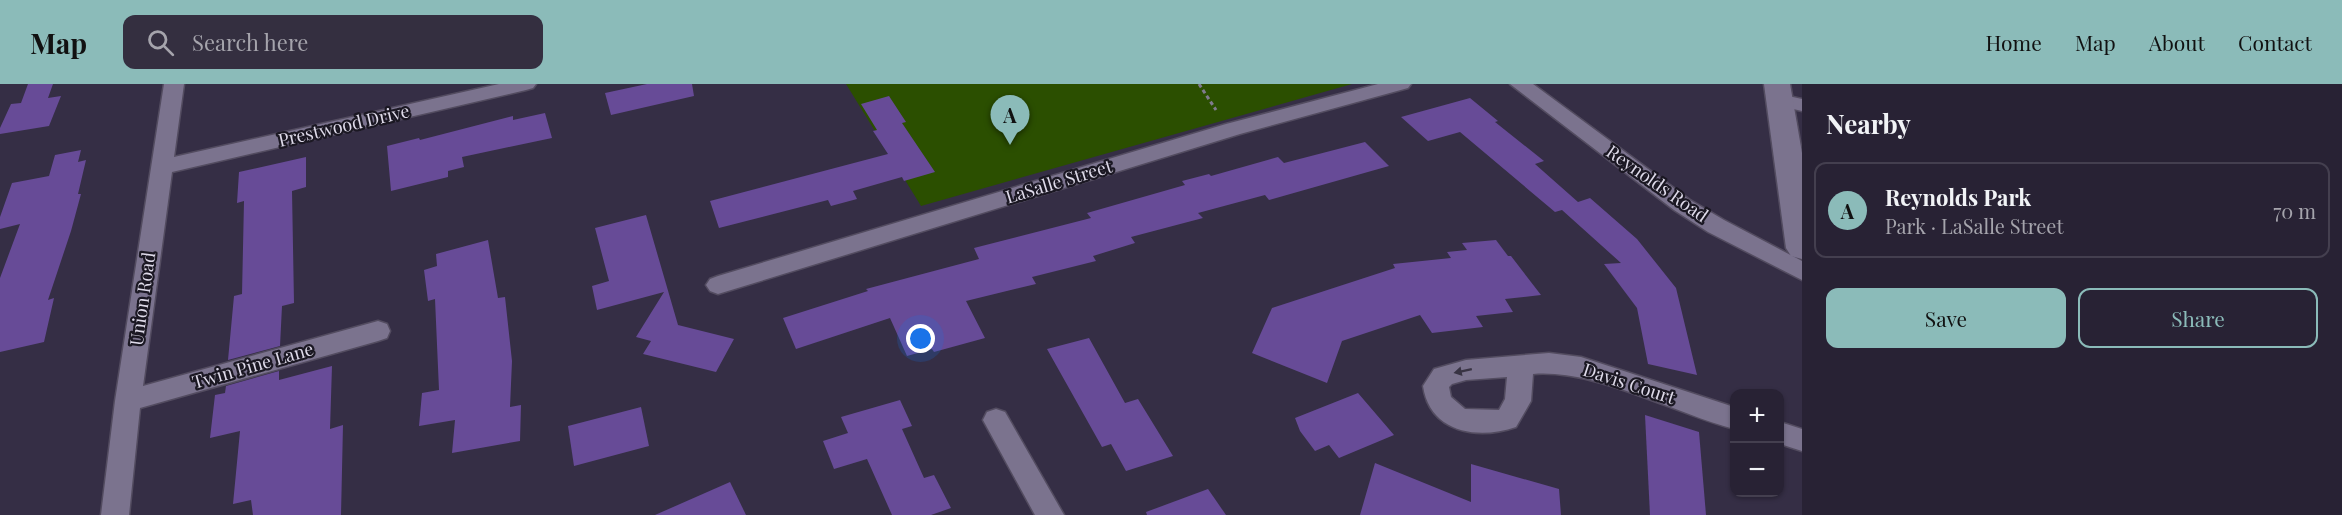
<!DOCTYPE html>
<meta charset="utf-8">
<style>
:root{--surface:#282234;--page:#342f40;--text:#f1f3f6;--muted:#a5a4ac;--line:#443f4f;--accent:#8bbbb9}
body{margin:0;font-family:"Playfair Display",serif;background:var(--page);color:var(--text)}
.controls{position:absolute;right:18px;bottom:18px;display:grid;overflow:hidden;border-radius:12px;box-shadow:0 2px 4px #0004}
.controls button{width:54px;height:54px;display:grid;place-items:center;padding:0;border:0;border-bottom:2px solid var(--line);background:var(--surface);color:var(--text);font:30px sans-serif}
.you{position:absolute;left:921px;top:255px;width:21px;height:21px;margin:-15px;border:4px solid #fff;border-radius:50%;background:#1a73e8;box-shadow:0 0 0 9px #1a73e833}
.badge{display:grid;place-items:center;width:39px;height:39px;border-radius:50%;background:var(--accent);color:#111;font-size:20px;font-weight:700}
.pin{position:absolute;translate:-50% -50px;filter:drop-shadow(0 2px 3px #0008)}
.pin::after{content:'';position:absolute;top:32px;width:21px;height:18px;background:inherit;clip-path:polygon(0 0,100% 0,50% 100%)}
.list{margin:0;padding:0;list-style:none}
h2{display:flex;justify-content:space-between;align-items:center;height:78px;margin:0;padding:0 24px;font-size:26px}
h2 small{font-size:20px;font-weight:400;color:var(--muted)}
.list li{display:grid;grid-template-columns:39px 1fr auto;gap:18px;align-items:center;box-sizing:border-box;height:96px;margin:0 12px 12px;padding:0 12px;border:2px solid var(--line);border-radius:12px}
.list b{display:block;font-size:22px;white-space:nowrap}
.list p{margin:0;font-size:20px;white-space:nowrap;color:var(--muted)}
.list em{font-size:20px;font-style:normal;color:var(--muted)}
.actions{display:flex;gap:12px;padding:18px 24px}
.actions a{flex:1;padding:14px 0;border:2px solid var(--accent);border-radius:12px;text-align:center;font-size:21px;color:var(--accent)}
.actions .main{background:var(--accent);color:#111}
.icon{flex:none;width:33px;height:33px;fill:none;stroke:currentColor;stroke-width:2;stroke-linecap:round;stroke-linejoin:round}
.map{position:relative;flex:none;width:1802px;height:431px;overflow:hidden}
header{display:flex;align-items:center;gap:36px;box-sizing:border-box;height:84px;padding:0 30px;background:var(--accent);color:#111}
header strong{font-size:28px}
nav{display:flex;gap:33px;margin-inline-start:auto;font-size:21px}
.search{width:420px;height:54px;background:var(--page);display:flex;align-items:center;gap:15px;box-sizing:border-box;padding:0 21px;border-radius:12px;color:var(--muted);font-size:22px}
main{display:flex}
aside{flex:1;background:var(--surface)}
.map>svg:first-child{display:block}
.green{fill:#2b4f00}
.building{fill:#674b97}
.lines{fill:none;stroke-linecap:round;stroke-linejoin:round}
.minor-casing{stroke:#534c60;stroke-width:3}
.secondary-casing{stroke:#534c60;stroke-width:3}
.path{stroke:#807b8e;stroke-width:3;stroke-dasharray:4 3;stroke-linecap:butt}
.minor{fill:#7b738e;fill-rule:evenodd}
.secondary{fill:#7b738e;fill-rule:evenodd}
.oneway{fill:#383343}
.labels{text-anchor:middle;stroke-width:4.5;stroke-linejoin:round;paint-order:stroke}
.street-label{font-size:18px;fill:#dedae9;stroke:#1b1823}
</style>
<header>
<strong>Map</strong>
<div class="search"><svg class="icon" aria-label="search" viewBox="0 0 24 24"><circle cx="10" cy="10" r="6"/><path d="M15 15l6 6"/></svg>Search here</div>
<nav><a>Home</a><a>Map</a><a>About</a><a>Contact</a></nav>
</header>
<main>
<div class="map">
<svg width="1802" height="431" viewBox="0 0 1802 431">
<rect width="100%" height="100%" fill="#352e45"/>
<path class="green" d="M 846,0 L 1352,0 L 921,122 Z"/>
<g class="building">
<path d="M 28,0 L 53,0 L 48,14 L 61,12 L 49,42 L 0,50 L 0,44 L 11,20 L 21,19 Z"/>
<path d="M 647,0 L 692,0 L 694,12 L 611,31 L 605,9 Z"/>
<path d="M 889,12 L 906,38 L 902,39 L 935,88 L 904,97 L 902,93 L 853,107 L 857,115 L 831,122 L 828,116 L 719,144 L 710,117 L 888,70 L 873,47 L 877,46 L 861,20 Z"/>
<path d="M 1470,14 L 1498,37 L 1495,38 L 1544,77 L 1535,80 L 1578,118 L 1590,114 L 1637,155 L 1676,204 L 1697,291 L 1648,280 L 1637,224 L 1604,180 L 1621,179 L 1562,126 L 1555,128 L 1460,48 L 1428,57 L 1401,33 Z"/>
<path d="M 545,29 L 552,54 L 462,73 L 464,83 L 448,87 L 448,93 L 391,107 L 387,62 L 419,54 L 420,56 L 513,32 L 513,36 Z"/>
<path d="M 1365,58 L 1389,82 L 1269,116 L 1265,111 L 1198,129 L 1203,134 L 1131,153 L 1135,159 L 1093,172 L 1096,177 L 1032,193 L 1036,200 L 966,217 L 985,254 L 934,268 L 932,265 L 907,272 L 890,234 L 796,265 L 783,234 L 868,207 L 866,205 L 979,175 L 974,164 L 1091,134 L 1087,129 L 1185,101 L 1182,97 L 1209,90 L 1211,92 L 1278,73 L 1284,79 Z"/>
<path d="M 81,66 L 78,78 L 86,76 L 78,110 L 81,110 L 71,147 L 48,216 L 54,214 L 44,258 L 0,268 L 0,194 L 20,140 L 0,145 L 0,133 L 12,99 L 49,92 L 55,71 Z"/>
<path d="M 306,73 L 306,103 L 292,107 L 294,219 L 282,222 L 280,262 L 228,276 L 234,212 L 242,210 L 244,117 L 237,119 L 239,88 Z"/>
<path d="M 646,131 L 678,241 L 734,255 L 716,288 L 643,270 L 651,257 L 636,253 L 664,208 L 597,226 L 592,202 L 609,197 L 595,144 Z"/>
<path d="M 488,156 L 498,214 L 505,213 L 512,277 L 510,323 L 521,321 L 520,357 L 452,369 L 455,336 L 419,342 L 422,309 L 439,306 L 435,215 L 428,217 L 424,186 L 437,182 L 436,170 Z"/>
<path d="M 1496,156 L 1508,172 L 1511,172 L 1541,211 L 1505,215 L 1513,228 L 1476,232 L 1483,243 L 1432,249 L 1420,231 L 1342,257 L 1327,299 L 1252,269 L 1272,224 L 1395,184 L 1393,180 L 1451,174 L 1447,168 L 1467,166 L 1462,159 Z"/>
<path d="M 1089,254 L 1125,319 L 1138,315 L 1173,372 L 1126,387 L 1111,360 L 1102,363 L 1047,265 Z"/>
<path d="M 332,282 L 330,345 L 343,341 L 341,431 L 253,431 L 251,416 L 233,420 L 240,347 L 210,354 L 215,311 L 225,309 L 226,302 L 279,287 L 279,296 Z"/>
<path d="M 1358,309 L 1394,351 L 1339,374 L 1329,361 L 1315,367 L 1300,347 L 1295,334 Z"/>
<path d="M 900,316 L 912,342 L 902,345 L 924,394 L 934,391 L 951,424 L 931,431 L 892,431 L 867,375 L 834,385 L 823,357 L 848,349 L 841,333 Z"/>
<path d="M 641,323 L 649,362 L 574,382 L 568,342 Z"/>
<path d="M 1645,331 L 1699,348 L 1706,431 L 1650,431 Z"/>
<path d="M 1375,379 L 1471,418 L 1471,380 L 1559,405 L 1561,431 L 1360,431 Z"/>
<path d="M 730,398 L 746,431 L 655,431 Z"/>
<path d="M 1208,405 L 1226,431 L 1147,431 L 1146,428 Z"/>
</g>
<g class="lines">
<defs>
<g id="minor">
<path d="M 164,0 L 184,0 L 174,73 L 499,0 L 536,0 L 533,4 L 526,6 L 172,88 L 143,302 L 378,237 L 387,240 L 390,247 L 387,254 L 378,257 L 140,324 L 129,431 L 101,431 L 115,317 Z"/>
<path d="M 1378,0 L 1411,0 L 1408,4 L 1240,50 L 718,210 L 710,207 L 706,201 L 710,195 L 718,192 L 1226,40 Z"/>
<path d="M 1510,0 L 1533,0 L 1690,116 L 1724,136 L 1802,177 L 1802,196 L 1708,148 L 1674,126 Z"/>
<path d="M 1779,10 L 1802,15 L 1802,27 L 1772,20 L 1769,16 L 1772,12 Z"/>
<path d="M 1549,269 L 1581,273 L 1734,323 L 1734,345 C 1673,329 1596,285 1533,290 L 1531,317 L 1516,343 C 1478,356 1430,349 1423,302 L 1434,285 L 1466,276 ZM 1507,293 L 1505,315 L 1499,326 L 1465,325 L 1451,313 L 1449,303 L 1452,300 L 1466,296 Z"/>
<path d="M 996,325 L 1005,328 L 1064,431 L 1035,431 L 983,336 L 987,328 Z"/>
<path d="M 1780,338 L 1802,345 L 1802,367 L 1780,360 Z"/>
</g>
<path id="secondary" d="M 1764,0 L 1790,0 L 1802,69 L 1802,175 L 1791,172 L 1786,164 Z"/>
</defs>
<use href="#minor" class="minor-casing"/>
<use href="#secondary" class="secondary-casing"/>
<path class="path" d="M 1199,0 L 1216,26"/>
<use href="#minor" class="minor"/>
<use href="#secondary" class="secondary"/>
</g>
<defs><path id="oneway-solid" d="M-6-.8H1V-3.2L6.5 0L1 3.2V.8H-6Z" transform="scale(1.5)"/></defs>
<use class="oneway" href="#oneway-solid" transform="translate(1463 287) rotate(168)"/>
<g class="labels">
<g class="street-label">
<text transform="translate(344 42) rotate(-13)" y="6">Prestwood Drive</text>
<text transform="translate(1059 98) rotate(-17)" y="6">LaSalle Street</text>
<text transform="translate(1657 100) rotate(35)" y="6">Reynolds Road</text>
<text transform="translate(143 215) rotate(-82)" y="6">Union Road</text>
<text transform="translate(253 282) rotate(-16)" y="6">Twin Pine Lane</text>
<text transform="translate(1629 300) rotate(18)" y="6">Davis Court</text>
</g>
</g>
</svg>
<div class="controls">
<button>+</button>
<button>−</button>
</div>
<div class="you"></div>
<div class="pin badge" style="left:1010px;top:61px">A</div>
</div>
<aside>
<h2>Nearby<small></small></h2>
<ul class="list">
<li><span class="badge">A</span><div><b>Reynolds Park</b><p>Park · LaSalle Street</p></div><em>70 m</em></li>
</ul>
<div class="actions"><a class="main">Save</a><a>Share</a></div>
</aside>
</main>
